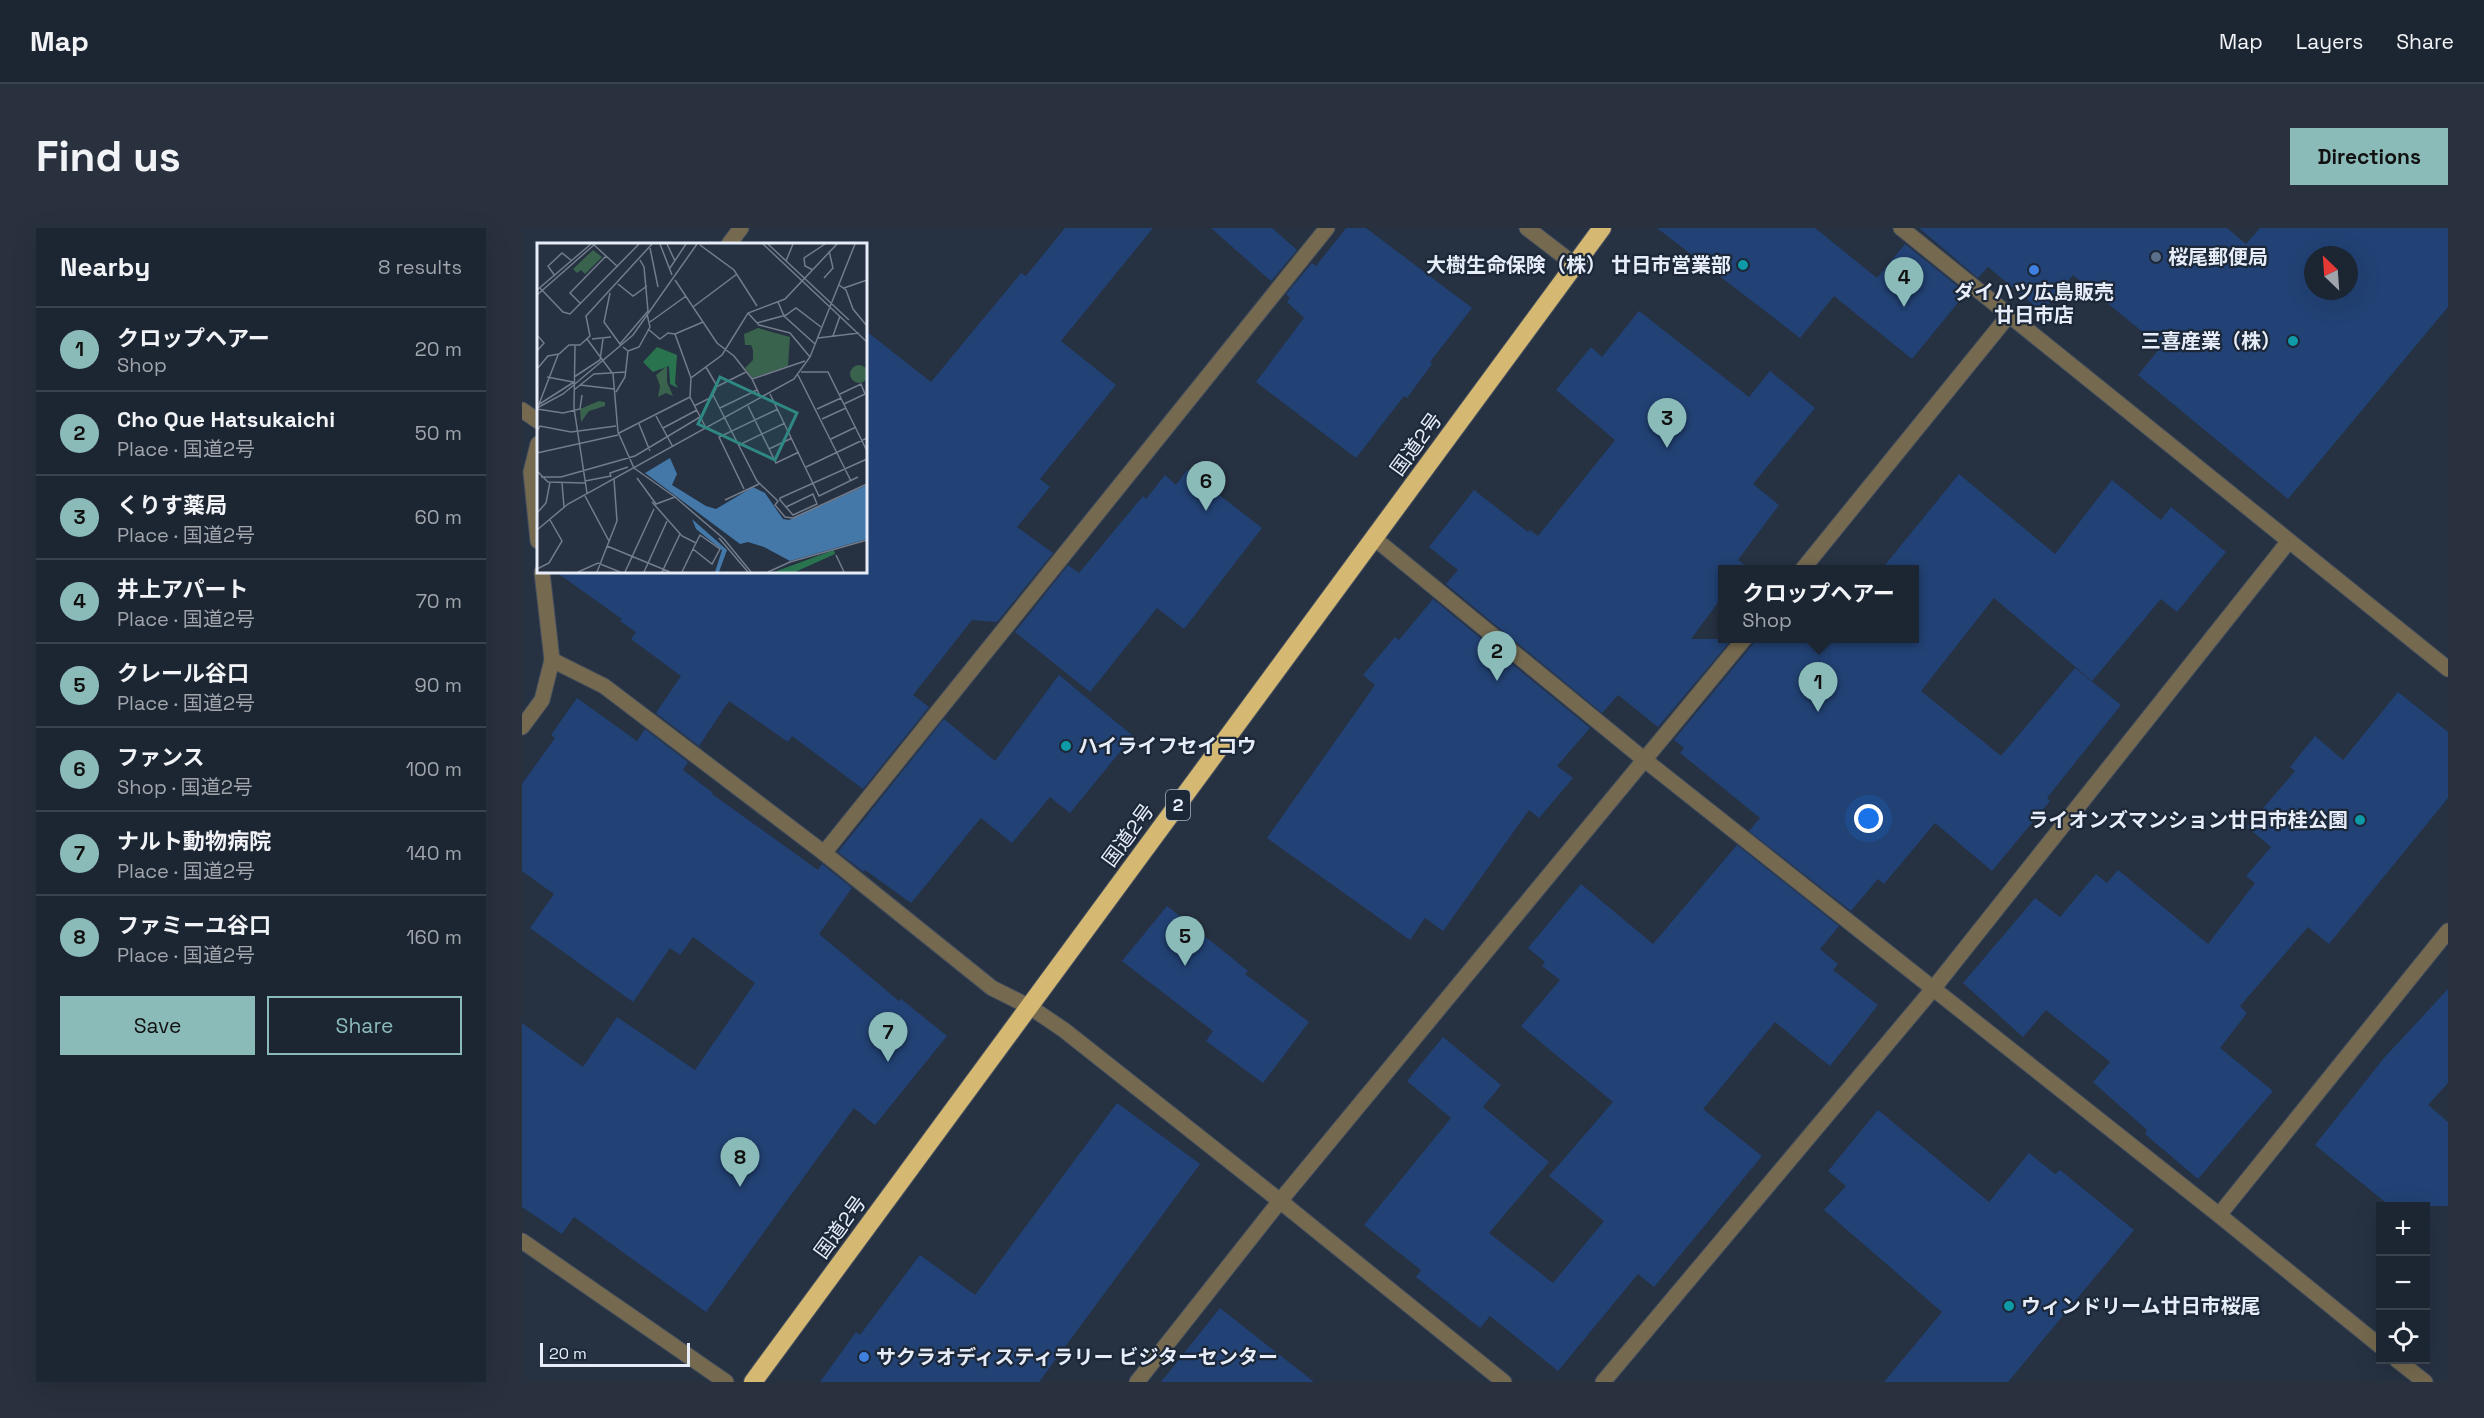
<!DOCTYPE html>
<meta charset="utf-8">
<style>
:root{--surface:#1c2532;--page:#29313e;--text:#f1f3f6;--muted:#a0a5ac;--line:#3a424d;--accent:#8bbbb9}
body{margin:0;font-family:"Space Grotesk","Noto Sans JP",sans-serif;background:var(--page);color:var(--text)}
.controls{position:absolute;right:18px;bottom:18px;display:grid;overflow:hidden;border-radius:0px;box-shadow:0 6px 24px #0002}
.controls button{width:54px;height:54px;display:grid;place-items:center;padding:0;border:0;border-bottom:2px solid var(--line);background:var(--surface);color:var(--text);font:30px sans-serif}
.compass{position:absolute;left:1782px;top:18px;width:54px;height:54px;border-radius:50%;background:var(--surface);box-shadow:0 6px 24px #0002;rotate:335deg}
.scale{position:absolute;left:18px;bottom:15px;width:150px;box-sizing:border-box;padding-left:6px;border:3px solid #e6edf9;border-top:0;font-size:16px;line-height:21px;white-space:nowrap;color:#e6edf9;-webkit-text-stroke:4px #1c2738;paint-order:stroke}
.you{position:absolute;left:1347px;top:591px;width:21px;height:21px;margin:-15px;border:4px solid #fff;border-radius:50%;background:#1a73e8;box-shadow:0 0 0 9px #1a73e833}
.badge{display:grid;place-items:center;width:39px;height:39px;border-radius:50%;background:var(--accent);color:#111;font-size:20px;font-weight:700}
.pin{position:absolute;translate:-50% -50px;filter:drop-shadow(0 2px 3px #0008)}
.pin::after{content:'';position:absolute;top:32px;width:21px;height:18px;background:inherit;clip-path:polygon(0 0,100% 0,50% 100%)}
.popup{position:absolute;left:1196px;top:337px;width:201px;height:78px;box-sizing:border-box;display:grid;place-content:center;border-radius:0px;background:var(--surface);filter:drop-shadow(0 2px 4px #0005);font-size:20px;white-space:nowrap;color:var(--muted)}
.popup b{font-size:22px;color:var(--text)}
.popup::after{content:'';position:absolute;left:50%;top:100%;margin-left:-12px;border:12px solid transparent;border-top-color:var(--surface)}
.list{margin:0;padding:0;list-style:none}
h2{display:flex;justify-content:space-between;align-items:center;height:78px;margin:0;padding:0 24px;font-size:26px}
h2 small{font-size:20px;font-weight:400;color:var(--muted)}
.list li{display:grid;grid-template-columns:39px 1fr auto;gap:18px;align-items:center;box-sizing:border-box;height:84px;padding:0 24px;border-top:2px solid var(--line)}
.list b{display:block;font-size:22px;white-space:nowrap}
.list p{margin:0;font-size:20px;white-space:nowrap;color:var(--muted)}
.list em{font-size:20px;font-style:normal;color:var(--muted)}
.actions{display:flex;gap:12px;padding:18px 24px}
.actions a{flex:1;padding:14px 0;border:2px solid var(--accent);border-radius:0px;text-align:center;font-size:21px;color:var(--accent)}
.actions .main{background:var(--accent);color:#111}
.icon{flex:none;width:33px;height:33px;fill:none;stroke:currentColor;stroke-width:2;stroke-linecap:round;stroke-linejoin:round}
.map{position:relative;flex:none;width:1926px;height:1154px;overflow:hidden;border-radius:0px}
header{display:flex;align-items:center;gap:36px;box-sizing:border-box;height:84px;padding:0 30px;background:var(--surface);border-bottom:2px solid var(--line)}
header strong{font-size:28px}
nav{display:flex;gap:33px;margin-inline-start:auto;font-size:21px}
.intro{display:flex;align-items:center;justify-content:space-between;box-sizing:border-box;height:144px;padding:0 36px}
h1{margin:0;font-size:42px}
.button{padding:15px 27px;border-radius:0px;background:var(--accent);color:#111;font-size:21px;font-weight:700}
main{display:flex;gap:36px;padding:0 36px}
aside{flex:1;background:var(--surface);border-radius:0px;box-shadow:0 6px 24px #0002}
.map>svg:first-child{display:block}
.building{fill:#224275;fill-rule:evenodd}
.lines{fill:none;stroke-linecap:round;stroke-linejoin:round}
.street-casing{stroke:#454f5f;stroke-width:17}
.highway-casing{stroke:#454f5f;stroke-width:20}
.street{stroke:#756a4f;stroke-width:15}
.highway{stroke:#d5b972;stroke-width:18}
.service-dot{fill:#5c6f8a;stroke:#1c2738;stroke-width:2}
.culture-dot{fill:#0f9aa8;stroke:#1c2738;stroke-width:2}
.shop-dot{fill:#3f7fe0;stroke:#1c2738;stroke-width:2}
.labels{text-anchor:middle;stroke-width:4.5;stroke-linejoin:round;paint-order:stroke}
.shield{fill:#1c2738;stroke:#a9b2bf;stroke-width:1.5}
.shield-label{font-size:18px;font-weight:bold;fill:#e6edf9}
.poi-label{font-size:20px;font-weight:bold;fill:#e6edf9;stroke:#1c2738;text-anchor:start}
.street-label{font-size:20px;fill:#e6edf9;stroke:#1c2738}
.inset-road{fill:none;stroke:#737c8b;stroke-width:1.5}
.view{fill:#2f8883;fill-opacity:0.15;stroke:#2f8883;stroke-width:3}
.inset-edge{fill:none;stroke:#e6edf9;stroke-width:3}
</style>
<header>
<strong>Map</strong>
<nav><a>Map</a><a>Layers</a><a>Share</a></nav>
</header>
<div class="intro"><h1>Find us</h1><a class="button">Directions</a></div>
<main>
<aside>
<h2>Nearby<small>8 results</small></h2>
<ul class="list">
<li><span class="badge">1</span><div><b>クロップヘアー</b><p>Shop</p></div><em>20 m</em></li>
<li><span class="badge">2</span><div><b>Cho Que Hatsukaichi</b><p>Place · 国道2号</p></div><em>50 m</em></li>
<li><span class="badge">3</span><div><b>くりす薬局</b><p>Place · 国道2号</p></div><em>60 m</em></li>
<li><span class="badge">4</span><div><b>井上アパート</b><p>Place · 国道2号</p></div><em>70 m</em></li>
<li><span class="badge">5</span><div><b>クレール谷口</b><p>Place · 国道2号</p></div><em>90 m</em></li>
<li><span class="badge">6</span><div><b>ファンス</b><p>Shop · 国道2号</p></div><em>100 m</em></li>
<li><span class="badge">7</span><div><b>ナルト動物病院</b><p>Place · 国道2号</p></div><em>140 m</em></li>
<li><span class="badge">8</span><div><b>ファミーユ谷口</b><p>Place · 国道2号</p></div><em>160 m</em></li>
</ul>
<div class="actions"><a class="main">Save</a><a>Share</a></div>
</aside>
<div class="map">
<svg width="1926" height="1154" viewBox="0 0 1926 1154">
<rect width="100%" height="100%" fill="#263142"/>
<g class="building">
<path d="M 543,0 L 631,0 L 539,113 L 594,157 L 518,251 L 528,259 L 495,299 L 531,325 L 475,394 L 450,392 L 391,467 L 407,479 L 341,561 L 270,508 L 266,514 L 207,473 L 177,518 L 134,485 L 159,448 L 109,411 L 114,404 L 98,393 L 100,391 L 34,344 L 344,344 L 344,103 L 409,154 L 499,45 L 504,48 Z"/>
<path d="M 689,0 L 750,0 L 775,22 L 749,53 Z"/>
<path d="M 824,0 L 844,0 L 950,80 L 908,134 L 910,136 L 885,170 L 882,168 L 834,230 L 734,154 L 782,90 L 765,74 L 768,70 L 764,66 L 790,35 L 794,38 Z"/>
<path d="M 1135,0 L 1293,0 L 1355,50 L 1383,16 L 1444,65 L 1390,131 L 1312,68 L 1278,110 Z"/>
<path d="M 1397,0 L 1705,0 L 1724,16 L 1738,0 L 1926,0 L 1926,79 L 1766,271 L 1616,147 L 1639,119 L 1551,47 L 1520,84 L 1466,39 L 1456,50 ZM 1791,27 L 1827,27 L 1827,63 L 1791,63 Z"/>
<path d="M 1117,83 L 1227,169 L 1248,143 L 1293,180 L 1231,256 L 1257,277 L 1216,332 L 1223,337 L 1220,342 L 1200,342 L 1200,369 L 1169,411 L 1210,411 L 1136,499 L 1096,467 L 1080,485 L 924,356 L 936,342 L 907,319 L 952,262 L 1006,304 L 1008,302 L 1016,308 L 1093,212 L 1034,162 L 1069,119 L 1080,129 Z"/>
<path d="M 665,242 L 740,300 L 662,401 L 635,380 L 568,464 L 493,404 L 546,337 L 557,345 L 621,268 L 624,271 L 643,247 L 654,257 Z"/>
<path d="M 1437,246 L 1533,326 L 1590,252 L 1639,292 L 1649,279 L 1704,324 L 1655,384 L 1639,371 L 1570,453 L 1472,370 L 1399,463 L 1479,528 L 1553,440 L 1599,477 L 1525,570 L 1528,573 L 1470,643 L 1413,595 L 1362,656 L 1356,651 L 1329,683 L 1227,603 L 1238,590 L 1158,525 L 1162,520 L 1152,512 L 1231,416 L 1233,411 L 1392,411 L 1392,342 L 1359,342 Z"/>
<path d="M 911,371 L 1068,500 L 1035,538 L 1051,550 L 1017,590 L 1007,582 L 921,703 L 903,690 L 888,712 L 745,610 L 853,457 L 841,447 L 873,409 L 877,412 Z"/>
<path d="M 537,447 L 611,508 L 548,585 L 528,569 L 490,615 L 459,590 L 389,675 L 343,642 L 342,644 L 316,624 L 422,491 L 473,533 Z"/>
<path d="M 1876,464 L 1926,504 L 1926,570 L 1807,716 L 1786,699 L 1718,778 L 1725,785 L 1698,820 L 1751,863 L 1676,951 L 1623,906 L 1625,902 L 1571,854 L 1588,834 L 1524,782 L 1501,809 L 1441,755 L 1513,670 L 1538,689 L 1574,646 L 1585,655 L 1596,642 L 1686,716 L 1733,655 L 1724,648 L 1749,619 L 1725,599 L 1773,543 L 1768,539 L 1793,508 L 1821,532 Z"/>
<path d="M 55,470 L 115,513 L 123,501 L 166,534 L 161,542 L 191,565 L 190,566 L 296,642 L 300,636 L 330,660 L 297,706 L 377,773 L 379,771 L 425,808 L 353,897 L 332,880 L 184,1084 L 52,989 L 40,1006 L 0,979 L 0,795 L 61,839 L 95,789 L 173,842 L 233,755 L 171,709 L 158,727 L 148,720 L 111,774 L 8,700 L 32,666 L 0,643 L 0,556 L 33,510 L 29,507 Z"/>
<path d="M 1215,617 L 1317,698 L 1298,721 L 1316,736 L 1311,742 L 1356,777 L 1308,838 L 1253,794 L 1181,881 L 1240,928 L 1132,1059 L 1116,1046 L 1036,1143 L 968,1088 L 958,1100 L 894,1049 L 899,1042 L 842,997 L 929,890 L 885,853 L 921,809 L 979,857 L 961,879 L 1027,934 L 967,1005 L 1031,1055 L 1082,993 L 1027,948 L 1091,874 L 999,798 L 1038,752 L 1020,738 L 1023,734 L 1006,720 L 1059,656 L 1131,716 Z"/>
<path d="M 645,678 L 726,743 L 723,746 L 787,794 L 741,855 L 684,813 L 691,803 L 600,733 Z"/>
<path d="M 1926,761 L 1926,855 L 1906,877 L 1926,894 L 1926,978 L 1868,978 L 1793,917 L 1862,830 Z"/>
<path d="M 595,875 L 678,936 L 517,1154 L 298,1154 L 334,1104 L 338,1107 L 398,1027 L 453,1067 Z"/>
<path d="M 1356,882 L 1467,974 L 1507,925 L 1533,946 L 1538,942 L 1612,1002 L 1486,1154 L 1362,1154 L 1420,1084 L 1302,982 L 1324,958 L 1306,943 Z"/>
<path d="M 698,1080 L 792,1154 L 639,1154 Z"/>
</g>
<g class="lines">
<defs>
<g id="street">
<path d="M 1005,0 L 1053,37"/>
<path d="M 1379,0 L 1926,441"/>
<path d="M 207,16 L 219,0"/>
<path d="M 0,182 L 16,193"/>
<path d="M 16,216 L 9,244 L 16,313"/>
<path d="M 852,310 L 1124,533 L 1697,987 L 1858,1118"/>
<path d="M 1280,342 L 1487,87"/>
<path d="M 30,432 L 82,458 L 302,625 L 470,760 L 508,779 L 542,802 L 758,973 L 982,1154"/>
<path d="M 0,499 L 20,472 L 30,432 L 20,344"/>
<path d="M 302,625 L 805,0"/>
<path d="M 1697,987 L 1926,703"/>
<path d="M 0,1013 L 204,1154"/>
<path d="M 1875,1132 L 1903,1154"/>
<path d="M 615,1154 L 758,973 L 1223,410"/>
<path d="M 1081,1154 L 1411,761 L 1767,313"/>
</g>
<path id="highway" d="M 231,1154 L 1080,0"/>
</defs>
<use href="#street" class="street-casing"/>
<use href="#highway" class="highway-casing"/>
<use href="#street" class="street"/>
<use href="#highway" class="highway"/>
</g>
<circle class="service-dot" cx="1634" cy="29" r="6"/>
<g class="culture-dot">
<circle cx="1221" cy="37" r="6"/>
<circle cx="1771" cy="113" r="6"/>
<circle cx="544" cy="518" r="6"/>
<circle cx="1838" cy="592" r="6"/>
<circle cx="1487" cy="1078" r="6"/>
</g>
<g class="shop-dot">
<circle cx="1512" cy="42" r="6"/>
<circle cx="342" cy="1129" r="6"/>
</g>
<g class="labels">
<rect class="shield" x="644" y="562" width="24" height="30" rx="4.5"/>
<g class="shield-label">
<text x="656" y="583">2</text>
</g>
<g class="poi-label">
<text x="1646" y="36">桜尾郵便局</text>
<text x="1209" y="44" text-anchor="end">大樹生命保険（株） 廿日市営業部</text>
<text x="1512" y="71" text-anchor="middle">ダイハツ広島販売<tspan x="1512" dy="23">廿日市店</tspan></text>
<text x="1759" y="120" text-anchor="end">三喜産業（株）</text>
<text x="556" y="525">ハイライフセイコウ</text>
<text x="1826" y="599" text-anchor="end">ライオンズマンション廿日市桂公園</text>
<text x="1499" y="1085">ウィンドリーム廿日市桜尾</text>
<text x="354" y="1136">サクラオディスティラリー ビジターセンター</text>
</g>
<g class="street-label">
<text transform="translate(894 216) rotate(-54)" y="7">国道2号</text>
<text transform="translate(606 607) rotate(-54)" y="7">国道2号</text>
<text transform="translate(318 999) rotate(-54)" y="7">国道2号</text>
</g>
</g>
<g transform="translate(15 15)">
<rect width="330" height="330" fill="#263142"/>
<path d="M 56,7 L 65,14 L 48,31 L 44,27 L 40,30 L 36,26 ZM 221,85 L 253,94 L 251,123 L 215,135 L 208,125 L 216,117 L 216,107 L 214,102 L 208,102 L 207,91 ZM313 131a9 9 0 1 1 18 0a9 9 0 1 1-18 0ZM 130,123 L 130,139 L 136,153 L 129,150 L 121,154 L 123,143 L 119,132 ZM 62,158 L 68,159 L 68,163 L 52,168 L 44,179 L 43,166 Z" fill="#39634c"/>
<path d="M 120,104 L 140,112 L 138,140 L 141,145 L 133,141 L 132,123 L 116,129 L 106,119 ZM 297,307 L 298,311 L 258,329 L 237,329 Z" fill="#29744f"/>
<path d="M 133,215 L 140,231 L 135,242 L 169,263 L 179,266 L 216,244 L 228,250 L 246,276 L 252,277 L 330,242 L 330,296 L 253,318 L 227,304 L 211,299 L 203,301 L 108,230 ZM 155,276 L 190,307 L 182,329 L 178,329 L 185,307 L 159,286 Z" fill="#4378a9"/>
<path class="inset-road" d="M 56,1 L 81,24M 123,1 L 135,32M 130,1 L 138,18M 226,1 L 330,99M 231,1 L 312,77M 163,2 L 197,27 L 220,63M 113,5 L 121,44M 249,18 L 256,1M 133,25 L 149,1M 276,27 L 268,23 L 267,15 L 288,1M 18,33 L 11,23 L 25,10 L 35,18M 287,35 L 296,25 L 292,8M 138,37 L 180,100 L 197,113 L 215,136 L 224,155M 81,41 L 96,53 L 110,43M 302,42 L 309,47 L 316,66 L 330,83M 3,45 L 26,69 L 33,71 L 102,1M 307,45 L 330,37M 0,47 L 54,1M 73,50 L 67,79 L 83,101 L 111,68 L 107,24 L 103,17M 0,52 L 58,1M 241,59 L 247,73 L 278,101M 44,61 L 33,50 L 69,13M 156,64 L 200,31M 211,70 L 222,82 L 253,90 L 273,114M 113,79 L 149,53M 220,80 L 249,72 L 259,65 L 284,84M 111,86 L 123,96 L 131,90 L 138,91 L 154,135M 138,91 L 166,79M 0,92 L 7,100 L 0,108M 296,93 L 303,73M 281,95 L 322,90M 50,96 L 76,131 L 81,189 L 97,225M 55,96 L 74,94M 38,103 L 37,165 L 50,250M 91,108 L 102,104 L 113,84 L 110,71M 0,126 L 11,113 L 22,111 L 32,102 L 43,102 L 53,93 L 49,73 L 115,1M 264,129 L 291,129 L 330,208M 261,132 L 314,238M 10,134 L 36,139M 37,134 L 63,117 L 66,96M 215,136 L 268,118M 43,142 L 77,146M 179,144 L 209,129M 37,147 L 57,131 L 88,129M 79,149 L 88,134 L 91,108 L 86,104M 233,151 L 282,253 L 321,234M 303,151 L 324,141 L 328,151M 176,152 L 220,238 L 241,258 L 238,262 L 248,274 L 256,275 L 330,241M 2,161 L 21,112M 307,161 L 328,151M 1,162 L 37,139M 157,163 L 175,154 L 180,143 L 169,124M 211,163 L 239,220 L 262,209M 0,165 L 26,151 L 96,92 L 160,1M 183,165 L 220,147M 0,166 L 26,170 L 43,166 L 45,152M 280,166 L 304,155M 119,173 L 136,204M 285,176 L 309,165M 102,181 L 113,208M 126,185 L 160,167M 169,185 L 153,154 L 154,135 L 185,112 L 211,70 L 248,56 L 300,1M 0,188 L 3,183 L 34,189 L 79,183M 82,190 L 153,154M 294,196 L 319,184M 202,202 L 248,180M 232,206 L 255,195M 0,210 L 81,192M 269,224 L 330,195M 97,225 L 138,254 L 187,296 L 214,329M 0,228 L 11,239 L 48,240M 4,234 L 24,234 L 98,213 L 163,174M 74,234 L 73,230 L 91,224M 100,235 L 119,261 L 138,254M 48,238 L 74,233M 25,240 L 27,264M 207,246 L 182,194 L 241,166M 48,253 L 72,298M 188,257 L 222,241M 115,259 L 145,293 L 159,300M 249,264 L 276,251 L 280,261 L 256,272 L 249,264 L 243,257 L 243,255 L 330,216M 0,270 L 9,260 L 13,239M 0,287 L 31,261 L 257,136 L 273,114 L 318,1M 182,295 L 211,329M 70,303 L 133,329M 299,312 L 307,329M 0,326 L 12,320 L 25,298 L 13,277M 41,329 L 61,320 L 83,329M 60,329 L 80,278 L 77,236M 88,329 L 117,266M 107,329 L 130,278M 125,329 L 143,291M 145,329 L 156,306 L 163,292 L 183,306 L 175,321 L 156,306M 231,329 L 253,319 L 330,297"/>
<path class="view" d="M 183,134 L 260,170 L 238,217 L 161,181 Z"/>
<rect width="330" height="330" class="inset-edge"/>
</g>
</svg>
<div class="controls">
<button>+</button>
<button>−</button>
<button><svg class="icon" aria-label="locate" viewBox="0 0 24 24"><circle cx="12" cy="12" r="6"/><path d="M12 2v4M12 18v4M2 12h4M18 12h4"/></svg></button>
</div>
<svg class="compass" viewBox="-18 -18 36 36"><path d="M0-13l5 13h-10z" fill="#e53935"/><path d="M0 13l5-13h-10z" fill="#a0a5ac"/></svg>
<div class="scale">20 m</div>
<div class="you"></div>
<div class="pin badge" style="left:1296px;top:484px">1</div>
<div class="popup"><b>クロップヘアー</b>Shop</div>
<div class="pin badge" style="left:975px;top:453px">2</div>
<div class="pin badge" style="left:1145px;top:220px">3</div>
<div class="pin badge" style="left:1382px;top:79px">4</div>
<div class="pin badge" style="left:663px;top:738px">5</div>
<div class="pin badge" style="left:684px;top:283px">6</div>
<div class="pin badge" style="left:366px;top:834px">7</div>
<div class="pin badge" style="left:218px;top:959px">8</div>
</div>
</main>
